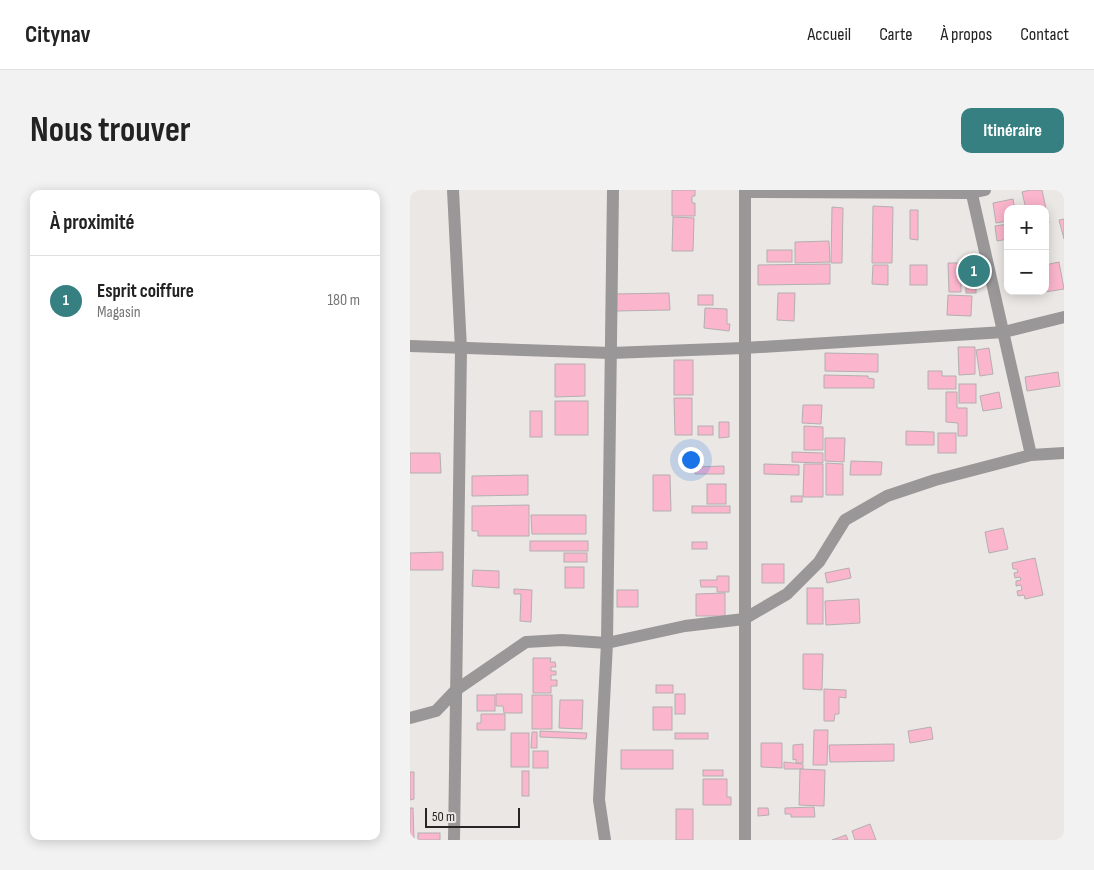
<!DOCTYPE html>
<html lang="fr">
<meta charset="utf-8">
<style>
:root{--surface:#fff;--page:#f2f2f2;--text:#222;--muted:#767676;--line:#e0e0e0;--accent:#378081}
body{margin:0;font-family:"Sofia Sans Condensed",sans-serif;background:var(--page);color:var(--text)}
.controls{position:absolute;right:15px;top:15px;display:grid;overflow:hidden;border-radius:10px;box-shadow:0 2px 12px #0003}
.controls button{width:45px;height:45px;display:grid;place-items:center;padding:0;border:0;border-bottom:1px solid var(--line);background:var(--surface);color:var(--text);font:25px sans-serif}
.scale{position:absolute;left:15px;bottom:12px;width:95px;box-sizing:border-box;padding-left:5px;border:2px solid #272624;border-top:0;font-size:14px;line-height:18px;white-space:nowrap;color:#272624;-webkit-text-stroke:4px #ebe7e4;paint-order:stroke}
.you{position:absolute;left:280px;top:269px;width:18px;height:18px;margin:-12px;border:4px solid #fff;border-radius:50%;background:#1a73e8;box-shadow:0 0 0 8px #1a73e833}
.badge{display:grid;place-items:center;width:32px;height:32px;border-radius:50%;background:var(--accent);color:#fff;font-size:16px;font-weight:700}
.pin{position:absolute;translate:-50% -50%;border:2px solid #fff;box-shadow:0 1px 5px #0006}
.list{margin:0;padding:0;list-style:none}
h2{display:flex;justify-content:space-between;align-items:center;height:65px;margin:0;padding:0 20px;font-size:21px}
h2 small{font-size:16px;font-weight:400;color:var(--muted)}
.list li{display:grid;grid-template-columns:32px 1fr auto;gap:15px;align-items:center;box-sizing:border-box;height:90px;padding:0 20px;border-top:1px solid var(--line)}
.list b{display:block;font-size:19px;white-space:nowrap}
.list p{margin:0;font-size:16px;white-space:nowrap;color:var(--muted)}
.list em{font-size:16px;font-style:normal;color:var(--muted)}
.map{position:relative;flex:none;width:654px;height:650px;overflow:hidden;border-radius:10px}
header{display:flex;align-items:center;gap:30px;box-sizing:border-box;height:70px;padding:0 25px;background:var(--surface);border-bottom:1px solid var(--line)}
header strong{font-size:24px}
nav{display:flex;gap:28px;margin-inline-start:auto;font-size:18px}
.intro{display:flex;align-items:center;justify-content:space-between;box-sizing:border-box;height:120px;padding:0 30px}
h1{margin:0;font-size:35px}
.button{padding:12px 22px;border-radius:10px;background:var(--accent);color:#fff;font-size:18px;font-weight:700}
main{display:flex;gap:30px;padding:0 30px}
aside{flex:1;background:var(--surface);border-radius:10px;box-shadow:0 2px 12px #0003}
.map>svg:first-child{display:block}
.building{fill:#fbb5cd;stroke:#b4afb0}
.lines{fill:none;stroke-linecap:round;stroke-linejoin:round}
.minor{stroke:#999797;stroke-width:12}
</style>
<header>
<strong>Citynav</strong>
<nav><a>Accueil</a><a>Carte</a><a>À propos</a><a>Contact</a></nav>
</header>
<div class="intro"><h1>Nous trouver</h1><a class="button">Itinéraire</a></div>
<main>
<aside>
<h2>À proximité<small></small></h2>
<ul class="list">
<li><span class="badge">1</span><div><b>Esprit coiffure</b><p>Magasin</p></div><em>180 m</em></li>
</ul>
</aside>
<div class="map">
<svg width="654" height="650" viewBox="0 0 654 650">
<rect width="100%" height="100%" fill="#ebe7e4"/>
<g class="building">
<path d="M 262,0 L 285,0 L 285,6 L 282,6 L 282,13 L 285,13 L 285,26 L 262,26 Z"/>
<path d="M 620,0 L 632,0 L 639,33 L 635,34 L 635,19 L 616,19 L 612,2 Z"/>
<path d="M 603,9 L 605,19 L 598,19 L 598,31 L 586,33 L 583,13 Z"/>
<path d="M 463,16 L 483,17 L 482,73 L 462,73 Z"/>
<path d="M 422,17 L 433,18 L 432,73 L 421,73 Z"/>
<path d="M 500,20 L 508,20 L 508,50 L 500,49 Z"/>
<path d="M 263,27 L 284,28 L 283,61 L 262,61 Z"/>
<path d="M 654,29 L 654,49 L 649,30 Z"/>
<path d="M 598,34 L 598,49 L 587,51 L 585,36 Z"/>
<path d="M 419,51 L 420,72 L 385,73 L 385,52 Z"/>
<rect x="357" y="60" width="25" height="12"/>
<rect x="556" y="72" width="10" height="31"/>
<path d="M 649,72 L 654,99 L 635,102 L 635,75 Z"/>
<path d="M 538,73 L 551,73 L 551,102 L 539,102 Z"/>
<path d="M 420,74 L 420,94 L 348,95 L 348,75 Z"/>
<path d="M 463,75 L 478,75 L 478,95 L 462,94 Z"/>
<rect x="500" y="75" width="17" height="20"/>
<path d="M 259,103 L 260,120 L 205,121 L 205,104 Z"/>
<path d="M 368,103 L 385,103 L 384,131 L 367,130 Z"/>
<rect x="288" y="105" width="15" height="10"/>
<path d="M 538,105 L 562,106 L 561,126 L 537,125 Z"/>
<path d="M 295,118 L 317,119 L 317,134 L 320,134 L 319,141 L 294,138 Z"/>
<path d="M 548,157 L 565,157 L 565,184 L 549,185 Z"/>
<path d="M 579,158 L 583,184 L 570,186 L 566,160 Z"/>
<path d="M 415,163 L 468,164 L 468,182 L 415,181 Z"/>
<rect x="264" y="170" width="19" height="35"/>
<path d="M 145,174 L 175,174 L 175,206 L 145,207 Z"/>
<path d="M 518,181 L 532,181 L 532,186 L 546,186 L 546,199 L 518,199 Z"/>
<path d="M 648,182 L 650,196 L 617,201 L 615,187 Z"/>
<path d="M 414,185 L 458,186 L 458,188 L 464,189 L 464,198 L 414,198 Z"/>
<rect x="549" y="194" width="17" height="19"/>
<path d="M 536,202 L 547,202 L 547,218 L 557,218 L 557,246 L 548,246 L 548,233 L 536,232 Z"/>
<path d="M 589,202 L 592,218 L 573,221 L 570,206 Z"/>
<path d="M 264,208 L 282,208 L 282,245 L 265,245 Z"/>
<rect x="145" y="211" width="33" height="34"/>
<path d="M 393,215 L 412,215 L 411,234 L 392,233 Z"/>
<rect x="120" y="221" width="12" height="26"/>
<path d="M 309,232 L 319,232 L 319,247 L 309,248 Z"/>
<rect x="288" y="236" width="15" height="9"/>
<path d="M 394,236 L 413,237 L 413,260 L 394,260 Z"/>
<path d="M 496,241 L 524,242 L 524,255 L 496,255 Z"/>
<rect x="528" y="243" width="18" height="20"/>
<path d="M 415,248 L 435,248 L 434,272 L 415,271 Z"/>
<path d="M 382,262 L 413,263 L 413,273 L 382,272 Z"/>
<path d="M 0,263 L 30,263 L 31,283 L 0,283 Z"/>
<path d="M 441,271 L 472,272 L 471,285 L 440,285 Z"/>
<path d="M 416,273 L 433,274 L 433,305 L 416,305 Z"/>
<path d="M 354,274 L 389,275 L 389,285 L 354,284 Z"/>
<path d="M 394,274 L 413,274 L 413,307 L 393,307 Z"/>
<path d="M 314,276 L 314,284 L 285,284 L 285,277 Z"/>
<path d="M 118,285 L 118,305 L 62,306 L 62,286 Z"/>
<path d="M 243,285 L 260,285 L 261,321 L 243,321 Z"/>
<rect x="297" y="294" width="19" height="20"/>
<rect x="381" y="306" width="11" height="6"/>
<path d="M 119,315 L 119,346 L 68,346 L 68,341 L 62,341 L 62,316 Z"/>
<rect x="282" y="316" width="38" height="7"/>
<path d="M 121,325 L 176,325 L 176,344 L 122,344 Z"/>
<path d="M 593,338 L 598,359 L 579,363 L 575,342 Z"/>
<rect x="120" y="351" width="58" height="10"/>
<rect x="282" y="352" width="15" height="7"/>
<path d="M 33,362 L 33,380 L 0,380 L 0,363 Z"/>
<rect x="154" y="363" width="23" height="9"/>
<path d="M 625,368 L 633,405 L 615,409 L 614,405 L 608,406 L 607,401 L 612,400 L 611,395 L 606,396 L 606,391 L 611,390 L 610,387 L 605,388 L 604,383 L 608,382 L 607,379 L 603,379 L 602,373 Z"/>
<rect x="352" y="374" width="22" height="19"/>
<rect x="155" y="377" width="19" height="21"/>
<path d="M 439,378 L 441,388 L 417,393 L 415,383 Z"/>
<path d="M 63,380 L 89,381 L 89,398 L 62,396 Z"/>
<path d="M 307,386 L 319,386 L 319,402 L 307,402 L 307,397 L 291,397 L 290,390 L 307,390 Z"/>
<rect x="397" y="398" width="16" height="36"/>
<path d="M 104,399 L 122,400 L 121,432 L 110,431 L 111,404 L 104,404 Z"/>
<rect x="207" y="400" width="21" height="17"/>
<path d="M 315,403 L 315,426 L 286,426 L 286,404 Z"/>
<path d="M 449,409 L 450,433 L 416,435 L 415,411 Z"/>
<path d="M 393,464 L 413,464 L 412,500 L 393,499 Z"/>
<path d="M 123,468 L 141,468 L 140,472 L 145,472 L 146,477 L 141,477 L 141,481 L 146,481 L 146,485 L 141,485 L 141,490 L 147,490 L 147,496 L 141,496 L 141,503 L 123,503 Z"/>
<rect x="246" y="495" width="17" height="8"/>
<path d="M 414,499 L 436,500 L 436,508 L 429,507 L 429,524 L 425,524 L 424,531 L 414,531 Z"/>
<path d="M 86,504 L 112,504 L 112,523 L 94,523 L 93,516 L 86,516 Z"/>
<rect x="265" y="504" width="10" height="20"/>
<rect x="67" y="505" width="18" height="16"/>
<rect x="122" y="505" width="20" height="34"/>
<path d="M 150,510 L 173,510 L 172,539 L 149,538 Z"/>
<rect x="243" y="517" width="19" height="23"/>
<path d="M 71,524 L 95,524 L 95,540 L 67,540 L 67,533 L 71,533 Z"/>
<path d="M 521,537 L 523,549 L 500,553 L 498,541 Z"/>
<path d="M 404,540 L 418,540 L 417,575 L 403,575 Z"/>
<path d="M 130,541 L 177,543 L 176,549 L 130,547 Z"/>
<path d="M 122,542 L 127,542 L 127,558 L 121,558 Z"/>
<rect x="101" y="543" width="18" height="34"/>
<rect x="265" y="543" width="33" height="6"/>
<path d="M 351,553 L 372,553 L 372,578 L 351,577 Z"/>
<path d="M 393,554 L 393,573 L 386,573 L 386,569 L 383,570 L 383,555 Z"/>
<path d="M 484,554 L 484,571 L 420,572 L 419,555 Z"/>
<rect x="211" y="560" width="52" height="19"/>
<rect x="123" y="561" width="15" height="17"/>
<path d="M 374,572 L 393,574 L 393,579 L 374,579 Z"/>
<path d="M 390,579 L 415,580 L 414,616 L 389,615 Z"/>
<rect x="293" y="580" width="20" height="6"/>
<rect x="112" y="581" width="7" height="25"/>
<path d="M 0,582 L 4,582 L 4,609 L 0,610 Z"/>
<path d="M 293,589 L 317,589 L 317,607 L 321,607 L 321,615 L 293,615 Z"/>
<path d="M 404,617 L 405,627 L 381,627 L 381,624 L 375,624 L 375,618 Z"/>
<path d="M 0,618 L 3,618 L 4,650 L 0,650 Z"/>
<path d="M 348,618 L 358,618 L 359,625 L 348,626 Z"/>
<rect x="266" y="619" width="17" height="31"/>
<path d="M 460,634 L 466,650 L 445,650 L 442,641 Z"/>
<rect x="8" y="643" width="22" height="7"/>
<path d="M 436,645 L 438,650 L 422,650 Z"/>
</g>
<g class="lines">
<g class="minor">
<path d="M 43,0 L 51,159 L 44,650"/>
<path d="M 335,0 L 335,650"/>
<path d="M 561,0 L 621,265"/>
<path d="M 335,2 L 561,3 L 575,0"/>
<path d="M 0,156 L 201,163 L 334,158 L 594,142 L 654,127"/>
<path d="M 0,528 L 26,521 L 46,500 L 116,452 L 152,450 L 197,453 L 275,436 L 334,429 L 377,404 L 409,372 L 435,330 L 477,306 L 525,290 L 621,265 L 654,263"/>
<path d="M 195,650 L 189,610 L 197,453 L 203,0"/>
</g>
</g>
</svg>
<div class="controls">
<button>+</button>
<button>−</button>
</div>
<div class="scale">50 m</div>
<div class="you"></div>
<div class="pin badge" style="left:564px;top:81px">1</div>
</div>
</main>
